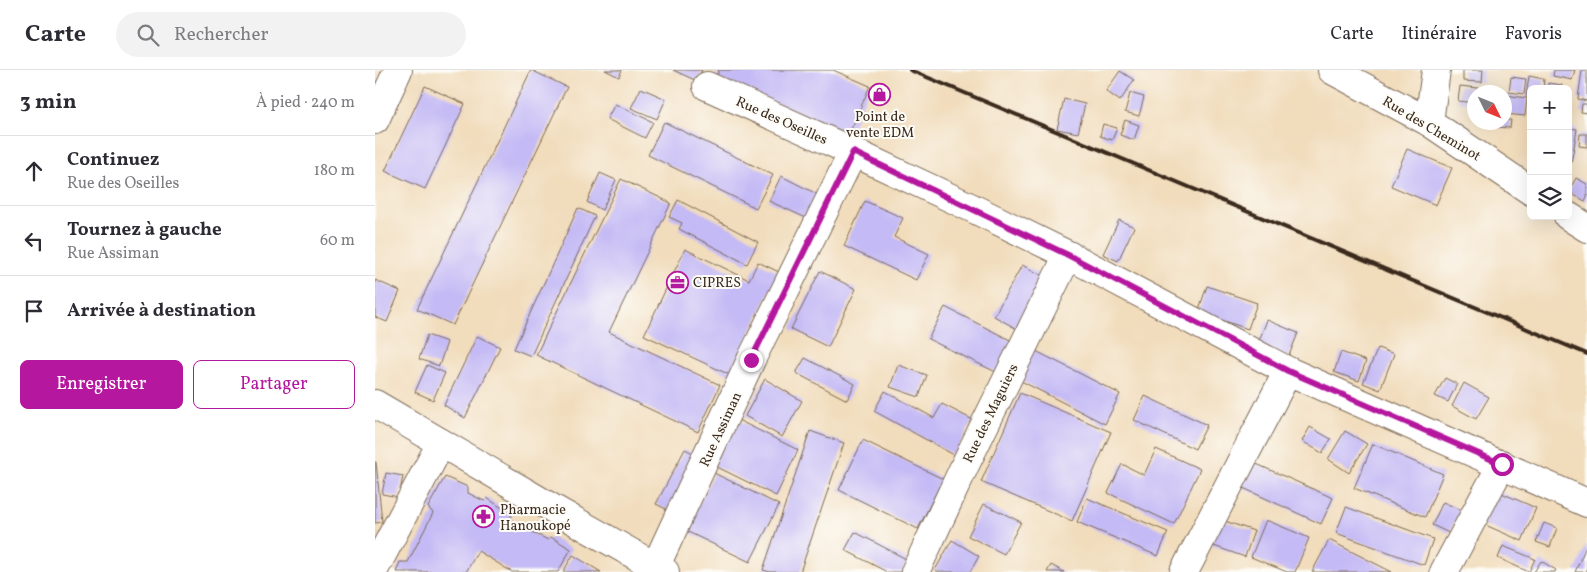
<!DOCTYPE html>
<html lang="fr">
<meta charset="utf-8">
<style>
:root{--surface:#fff;--page:#f2f2f3;--text:#2b2b33;--muted:#7c7c81;--line:#e1e1e2;--accent:#b5179e}
body{margin:0;font-family:Vollkorn,serif;background:var(--page);color:var(--text)}
.controls{position:absolute;right:15px;top:15px;display:grid;overflow:hidden;border-radius:8px;box-shadow:0 5px 20px #0002}
.controls button{width:45px;height:45px;display:grid;place-items:center;padding:0;border:0;border-bottom:1px solid var(--line);background:var(--surface);color:var(--text);font:25px sans-serif}
.compass{position:absolute;left:1092px;top:15px;width:45px;height:45px;border-radius:50%;background:var(--surface);box-shadow:0 5px 20px #0002;rotate:133deg}
.stop{position:absolute;width:15px;height:15px;margin:-11px;border:4px solid #b5179e;border-radius:50%;background:#fff}
.stop.end{background:#b5179e;border-color:#fff;box-shadow:0 1px 5px #0008}
.list{margin:0;padding:0;list-style:none}
h2{display:flex;justify-content:space-between;align-items:center;height:65px;margin:0;padding:0 20px;font-size:21px}
h2 small{font-size:16px;font-weight:400;color:var(--muted)}
.list li{display:grid;grid-template-columns:32px 1fr auto;gap:15px;align-items:center;box-sizing:border-box;height:70px;padding:0 20px;border-top:1px solid var(--line)}
.list b{display:block;font-size:19px;white-space:nowrap}
.list p{margin:0;font-size:16px;white-space:nowrap;color:var(--muted)}
.list em{font-size:16px;font-style:normal;color:var(--muted)}
.actions{display:flex;gap:10px;padding:15px 20px}
.actions a{flex:1;padding:11px 0;border:1px solid var(--accent);border-radius:8px;text-align:center;font-size:18px;color:var(--accent)}
.actions .main{background:var(--accent);color:#fff}
.icon{flex:none;width:28px;height:28px;fill:none;stroke:currentColor;stroke-width:2;stroke-linecap:round;stroke-linejoin:round}
.map{position:relative;flex:none;width:1212px;height:502px;overflow:hidden}
header{display:flex;align-items:center;gap:30px;box-sizing:border-box;height:70px;padding:0 25px;background:var(--surface);border-bottom:1px solid var(--line)}
header strong{font-size:24px}
nav{display:flex;gap:28px;margin-inline-start:auto;font-size:18px}
.search{width:350px;height:45px;background:var(--page);display:flex;align-items:center;gap:12px;box-sizing:border-box;padding:0 18px;border-radius:28px;color:var(--muted);font-size:19px}
main{display:flex}
aside{flex:1;background:var(--surface)}
.map>svg:first-child{display:block}
.building{fill:#c4baf5}
.lines{fill:none;stroke-linecap:round;stroke-linejoin:round}
.minor-casing{stroke:#7b6855;stroke-width:30}
.minor{stroke:#fff;stroke-width:28}
.rail{stroke:#3b2a1e;stroke-width:4}
.route{stroke:#b5179e;stroke-width:6}
.labels{text-anchor:middle;stroke-width:4;stroke-linejoin:round;paint-order:stroke}
.poi-label{font-size:14px;fill:#3b2a1e;stroke:#fdfcf7;text-anchor:start}
.street-label{font-size:14px;fill:#3b2a1e;stroke:#fdfcf7}
</style>
<header>
<strong>Carte</strong>
<div class="search"><svg class="icon" aria-label="search" viewBox="0 0 24 24"><circle cx="10" cy="10" r="6"/><path d="M15 15l6 6"/></svg>Rechercher</div>
<nav><a>Carte</a><a>Itinéraire</a><a>Favoris</a></nav>
</header>
<main>
<aside>
<h2>3 min<small>À pied · 240 m</small></h2>
<ul class="list">
<li><svg class="icon" aria-label="ahead" viewBox="0 0 24 24"><path d="M12 20V5M6 11l6-6 6 6"/></svg><div><b>Continuez</b><p>Rue des Oseilles</p></div><em>180 m</em></li>
<li><svg class="icon" aria-label="left" viewBox="0 0 24 24"><path d="M17 20v-9H6M10 6l-5 5 5 5"/></svg><div><b>Tournez à gauche</b><p>Rue Assiman</p></div><em>60 m</em></li>
<li><svg class="icon" aria-label="arrive" viewBox="0 0 24 24"><path d="M6 21V4h12l-3 4 3 4H6"/></svg><div><b>Arrivée à destination</b></div></li>
</ul>
<div class="actions"><a class="main">Enregistrer</a><a>Partager</a></div>
</aside>
<div class="map">
<svg width="1212" height="502" viewBox="0 0 1212 502">
<rect width="100%" height="100%" fill="#fdfcf7"/>
<filter id="ink" filterUnits="userSpaceOnUse"><feTurbulence type="fractalNoise" baseFrequency=".02" numOctaves="2"/><feDisplacementMap in="SourceGraphic" scale="10" xChannelSelector="R" yChannelSelector="G"/><feConvolveMatrix kernelMatrix="1 2 1 2 8 2 1 2 1" color-interpolation-filters="sRGB"/></filter>
<filter id="wash" filterUnits="userSpaceOnUse"><feTurbulence type="fractalNoise" baseFrequency=".0096" numOctaves="4" result="noise"/><feDisplacementMap in="SourceGraphic" scale="20" xChannelSelector="R" yChannelSelector="G"/><feGaussianBlur stdDeviation="1.12" result="paint"/><feColorMatrix in="noise" values="0 0 0 0 0 0 0 0 0 0 0 0 0 0 0 0 0 1.4 0 .05"/><feComposite in="paint" operator="in"/></filter>
<g filter="url(#wash)">
<rect width="100%" height="100%" fill="#f1dcbb"/>
<g id="blocks">
<g class="building">
<path d="M 156,0 L 192,17 L 78,255 L 42,239 Z"/>
<path d="M 230,0 L 247,0 L 244,7 Z"/>
<path d="M 298,0 L 327,0 L 322,11 Z"/>
<path d="M 344,0 L 458,0 L 495,16 L 474,64 L 341,8 Z"/>
<path d="M 1088,0 L 1108,0 L 1107,12 L 1088,11 Z"/>
<path d="M 1179,0 L 1200,0 L 1197,10 L 1178,6 Z"/>
<path d="M 1207,0 L 1212,0 L 1212,31 L 1203,29 Z"/>
<path d="M 745,1 L 759,10 L 745,31 L 731,21 Z"/>
<path d="M 1154,6 L 1169,9 L 1168,19 L 1156,19 L 1156,27 L 1151,26 Z"/>
<path d="M 1136,7 L 1151,9 L 1149,24 L 1134,22 Z"/>
<path d="M 1173,13 L 1187,15 L 1187,19 L 1173,19 Z"/>
<path d="M 50,16 L 90,34 L 50,119 L 10,101 Z"/>
<path d="M 1085,16 L 1111,19 L 1111,22 L 1100,22 L 1100,33 L 1083,31 Z"/>
<path d="M 266,18 L 291,29 L 282,49 L 256,38 Z"/>
<path d="M 755,23 L 769,27 L 764,46 L 750,42 Z"/>
<path d="M 1130,25 L 1152,28 L 1150,46 L 1130,44 Z"/>
<path d="M 689,29 L 710,34 L 703,63 L 682,59 Z"/>
<path d="M 240,34 L 278,52 L 270,68 L 232,49 Z"/>
<path d="M 1207,34 L 1212,34 L 1212,43 L 1206,42 Z"/>
<path d="M 750,50 L 764,55 L 759,70 L 745,65 Z"/>
<path d="M 1130,50 L 1136,50 L 1135,58 L 1120,57 L 1120,52 L 1130,52 Z"/>
<path d="M 289,52 L 398,105 L 381,138 L 273,85 Z"/>
<path d="M 728,54 L 742,58 L 737,70 L 725,66 Z"/>
<path d="M 1193,58 L 1202,59 L 1196,94 L 1193,94 Z"/>
<path d="M 1205,64 L 1212,64 L 1212,77 L 1204,76 Z"/>
<path d="M 1032,79 L 1077,98 L 1061,135 L 1016,116 Z"/>
<path d="M 225,103 L 241,110 L 227,140 L 212,132 Z"/>
<path d="M 406,106 L 442,124 L 431,148 L 394,131 Z"/>
<path d="M 1201,108 L 1212,114 L 1212,127 L 1210,131 L 1193,122 Z"/>
<path d="M 246,109 L 296,133 L 234,262 L 345,315 L 323,362 L 161,285 Z"/>
<path d="M 303,130 L 383,172 L 372,194 L 304,159 L 307,153 L 294,147 Z"/>
<path d="M 490,131 L 528,148 L 519,167 L 554,184 L 541,210 L 469,176 Z"/>
<path d="M 203,138 L 220,146 L 156,286 L 139,279 Z"/>
<path d="M 744,150 L 759,157 L 743,191 L 728,184 Z"/>
<path d="M 310,179 L 374,210 L 383,192 L 404,202 L 355,305 L 269,265 Z"/>
<path d="M 647,195 L 670,207 L 642,259 L 619,246 Z"/>
<path d="M 445,201 L 481,219 L 453,277 L 416,259 Z"/>
<path d="M 0,210 L 25,221 L 12,252 L 0,247 Z"/>
<path d="M 832,216 L 882,233 L 873,259 L 823,242 Z"/>
<path d="M 570,237 L 641,273 L 625,304 L 553,269 Z"/>
<path d="M 892,250 L 923,263 L 913,288 L 882,276 Z"/>
<path d="M 52,265 L 72,272 L 64,296 L 44,289 Z"/>
<path d="M 102,266 L 125,277 L 90,348 L 69,335 Z"/>
<path d="M 1003,278 L 1019,284 L 1005,320 L 988,313 Z"/>
<path d="M 659,280 L 745,324 L 730,354 L 644,310 Z"/>
<path d="M 966,282 L 991,291 L 984,311 L 959,302 Z"/>
<path d="M 430,288 L 480,314 L 472,330 L 421,303 Z"/>
<path d="M 52,295 L 70,303 L 58,330 L 40,322 Z"/>
<path d="M 523,295 L 552,305 L 544,327 L 515,317 Z"/>
<path d="M 1070,308 L 1082,314 L 1073,332 L 1060,326 Z"/>
<path d="M 390,309 L 427,331 L 407,367 L 370,346 Z"/>
<path d="M 1089,313 L 1114,327 L 1101,349 L 1077,336 Z"/>
<path d="M 510,321 L 559,348 L 567,334 L 598,350 L 579,385 L 499,341 Z"/>
<path d="M 645,323 L 736,362 L 697,451 L 606,412 Z"/>
<path d="M 770,326 L 832,355 L 820,379 L 759,350 Z"/>
<path d="M 359,348 L 423,380 L 401,426 L 336,394 Z"/>
<path d="M 935,357 L 956,369 L 947,383 L 927,371 Z"/>
<path d="M 435,361 L 469,373 L 425,502 L 395,502 L 388,500 Z"/>
<path d="M 970,361 L 992,374 L 974,403 L 953,389 Z"/>
<path d="M 488,370 L 568,409 L 543,459 L 464,420 Z"/>
<path d="M 998,374 L 1068,404 L 1050,447 L 979,418 Z"/>
<path d="M 310,379 L 322,385 L 293,440 L 281,434 Z"/>
<path d="M 781,379 L 825,399 L 799,454 L 733,423 L 747,394 L 769,405 Z"/>
<path d="M 0,392 L 1,392 L 7,452 L 0,453 Z"/>
<path d="M 877,392 L 958,428 L 946,454 L 866,417 Z"/>
<path d="M 11,403 L 28,406 L 24,427 L 7,424 Z"/>
<path d="M 339,403 L 404,435 L 375,492 L 311,461 Z"/>
<path d="M 70,407 L 93,417 L 93,423 L 109,431 L 112,428 L 136,444 L 137,452 L 173,470 L 176,467 L 196,479 L 183,502 L 137,502 L 103,481 L 91,502 L 21,502 L 25,492 L 33,492 L 58,443 L 53,437 Z"/>
<path d="M 1122,421 L 1161,438 L 1147,471 L 1108,454 Z"/>
<path d="M 712,428 L 793,462 L 783,486 L 702,452 Z"/>
<path d="M 1068,432 L 1086,440 L 1074,463 L 1057,455 Z"/>
<path d="M 609,434 L 646,452 L 629,484 L 593,466 Z"/>
<path d="M 971,437 L 1058,469 L 1049,495 L 961,463 Z"/>
<path d="M 844,449 L 879,461 L 870,487 L 836,475 Z"/>
<path d="M 891,450 L 934,468 L 920,502 L 912,502 L 876,487 Z"/>
<path d="M 1169,453 L 1182,458 L 1175,477 L 1161,472 Z"/>
<path d="M 480,462 L 533,490 L 527,502 L 512,502 L 470,480 Z"/>
<path d="M 577,470 L 604,486 L 595,502 L 564,502 L 560,500 Z"/>
<path d="M 954,470 L 1017,502 L 937,502 Z"/>
<path d="M 1212,474 L 1212,502 L 1200,502 Z"/>
<path d="M 1128,476 L 1160,489 L 1154,502 L 1123,488 Z"/>
<path d="M 198,485 L 226,502 L 188,502 Z"/>
<path d="M 1166,491 L 1181,500 L 1180,502 L 1159,502 Z"/>
<path d="M 676,495 L 689,502 L 672,502 Z"/>
</g>
</g>
</g>
<g filter="url(#ink)">
<use href="#blocks" fill-opacity="0" stroke="#7b6855" stroke-width="1"/>
<g class="lines">
<defs>
<g id="minor">
<path d="M 957,0 L 1054,52 L 1156,121"/>
<path d="M 332,16 L 478,82 L 595,137 L 693,185 L 913,301 L 1212,433"/>
<path d="M 0,50 L 23,0"/>
<path d="M 1054,52 L 1061,0"/>
<path d="M 1193,146 L 1212,158"/>
<path d="M 0,334 L 177,438 L 290,502"/>
<path d="M 0,498 L 66,373"/>
<path d="M 278,502 L 376,290 L 478,82"/>
<path d="M 540,502 L 591,393 L 693,185"/>
<path d="M 809,502 L 913,301"/>
<path d="M 1069,502 L 1127,394"/>
</g>
</defs>
<use href="#minor" class="minor-casing"/>
<use href="#minor" class="minor"/>
<path class="rail" d="M 535,0 L 1212,284"/>
</g>
</g>
<g class="lines" filter="url(#ink)">
<path class="route" d="M 376,290 L 478,82 L 693,185 L 913,301 L 1127,394"/>
</g>
<defs>
<symbol id="shop-ring" viewBox="-11 -11 22 22"><circle r="9.5" fill="#fdfcf7" stroke="#b5179e" stroke-width="1.5"/><path d="M-5-2.5h2.3a2.7 3.5 0 0 1 5.4 0H5L5.5 6h-11ZM-1.5-2.5h3a1.5 2.3 0 0 0-3 0Z" fill="#b5179e"/></symbol>
<symbol id="office-ring" viewBox="-11 -11 22 22"><circle r="9.5" fill="#fdfcf7" stroke="#b5179e" stroke-width="1.5"/><path d="M-6-3h4V-5.5h4V-3h4V5H-6ZM-1-4.5V-3h2v-1.5ZM-6 0V1H6V0Z" fill="#b5179e"/></symbol>
<symbol id="pharmacy-ring" viewBox="-11 -11 22 22"><circle r="9.5" fill="#fdfcf7" stroke="#b5179e" stroke-width="1.5"/><path d="M-2-6h4v4h4v4h-4v4h-4v-4h-4v-4h4Z" fill="#b5179e"/></symbol>
</defs>
<g fill-rule="evenodd">
<use href="#shop-ring" x="492" y="12" width="25" height="25"/>
<use href="#office-ring" x="290" y="200" width="25" height="25"/>
<use href="#pharmacy-ring" x="96" y="434" width="25" height="25"/>
</g>
<g class="labels">
<g class="poi-label">
<text x="505" y="51" text-anchor="middle">Point de<tspan x="505" dy="16">vente EDM</tspan></text>
<text x="318" y="217">CIPRES</text>
<text x="125" y="444">Pharmacie<tspan x="125" dy="16">Hanoukopé</tspan></text>
</g>
<g class="street-label">
<text transform="translate(407 50) rotate(24)" y="5">Rue des Oseilles</text>
<text transform="translate(1057 58) rotate(31)" y="5">Rue des Cheminot</text>
<text transform="translate(615 343) rotate(-64)" y="5">Rue des Maguiers</text>
<text transform="translate(345 359) rotate(-65)" y="5">Rue Assiman</text>
</g>
</g>
</svg>
<div class="controls">
<button>+</button>
<button>−</button>
<button><svg class="icon" aria-label="layers" viewBox="0 0 24 24"><path d="M12 4l9 5-9 5-9-5zM3 14l9 5 9-5"/></svg></button>
</div>
<svg class="compass" viewBox="-18 -18 36 36"><path d="M0-13l5 13h-10z" fill="#e53935"/><path d="M0 13l5-13h-10z" fill="#7c7c81"/></svg>
<div class="stop" style="left:1127px;top:394px"></div>
<div class="stop end" style="left:376px;top:290px"></div>
</div>
</main>
